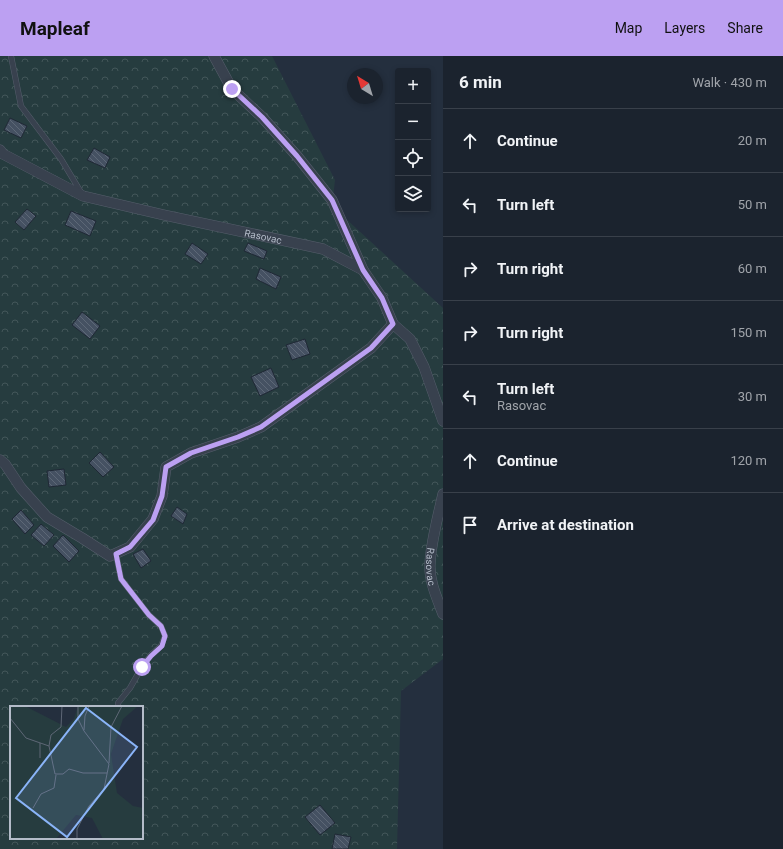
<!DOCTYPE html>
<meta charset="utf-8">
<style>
:root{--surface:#1b232e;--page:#282f3a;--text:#f1f3f6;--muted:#a0a4aa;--line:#39404a;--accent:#bca0f2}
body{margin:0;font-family:Roboto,sans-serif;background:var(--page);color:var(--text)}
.controls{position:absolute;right:12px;top:12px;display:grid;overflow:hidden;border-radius:4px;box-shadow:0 2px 6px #0003}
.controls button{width:36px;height:36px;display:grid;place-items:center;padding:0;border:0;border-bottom:1px solid var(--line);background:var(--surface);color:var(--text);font:20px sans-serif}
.compass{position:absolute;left:347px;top:12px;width:36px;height:36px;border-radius:50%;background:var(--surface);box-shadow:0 2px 6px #0003;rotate:322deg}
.stop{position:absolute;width:12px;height:12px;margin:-9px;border:3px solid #bca0f2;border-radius:50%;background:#fff}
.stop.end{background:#bca0f2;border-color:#fff;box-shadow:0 1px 4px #0008}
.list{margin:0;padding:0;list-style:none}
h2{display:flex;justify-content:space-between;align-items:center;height:52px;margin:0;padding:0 16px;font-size:17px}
h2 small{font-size:13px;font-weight:400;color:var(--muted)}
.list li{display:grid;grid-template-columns:26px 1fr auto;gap:12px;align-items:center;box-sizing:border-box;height:64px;padding:0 16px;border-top:1px solid var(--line)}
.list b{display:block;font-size:15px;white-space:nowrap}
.list p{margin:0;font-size:13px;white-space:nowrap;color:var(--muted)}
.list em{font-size:13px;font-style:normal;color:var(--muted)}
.icon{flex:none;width:22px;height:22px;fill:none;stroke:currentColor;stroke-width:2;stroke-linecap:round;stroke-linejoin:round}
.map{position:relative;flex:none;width:443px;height:793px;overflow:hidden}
header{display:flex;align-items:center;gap:24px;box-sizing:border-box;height:56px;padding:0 20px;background:var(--accent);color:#111}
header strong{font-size:19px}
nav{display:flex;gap:22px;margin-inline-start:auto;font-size:14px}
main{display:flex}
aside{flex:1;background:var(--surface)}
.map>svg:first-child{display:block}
.forest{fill:url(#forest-crowns);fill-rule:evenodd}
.building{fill:url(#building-back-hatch);stroke:#1f2835}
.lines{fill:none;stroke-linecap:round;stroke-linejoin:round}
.service-casing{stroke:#565f6c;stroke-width:6}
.minor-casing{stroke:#565f6c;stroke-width:11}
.service{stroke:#38414e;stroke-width:5}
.minor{stroke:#38414e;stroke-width:10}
.route{stroke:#bca0f2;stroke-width:5}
.labels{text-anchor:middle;stroke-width:4;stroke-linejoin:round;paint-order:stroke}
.street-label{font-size:10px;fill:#b4bcc9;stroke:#1d2633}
.inset-road{fill:none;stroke:#5e6776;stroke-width:1}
.view{fill:#8ab4f8;fill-opacity:0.15;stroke:#8ab4f8;stroke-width:2}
.inset-edge{fill:none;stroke:#b4bcc9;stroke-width:2}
</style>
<header>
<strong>Mapleaf</strong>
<nav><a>Map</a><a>Layers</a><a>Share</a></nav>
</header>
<main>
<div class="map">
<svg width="443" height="793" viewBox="0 0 443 793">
<defs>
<pattern id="forest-crowns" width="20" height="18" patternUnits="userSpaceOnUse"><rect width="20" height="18" fill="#263c3f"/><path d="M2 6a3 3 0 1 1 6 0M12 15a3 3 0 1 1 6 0" fill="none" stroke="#435659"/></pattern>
<pattern id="building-back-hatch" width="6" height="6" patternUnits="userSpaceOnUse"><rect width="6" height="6" fill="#455162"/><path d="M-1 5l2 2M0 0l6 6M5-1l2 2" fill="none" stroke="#5d6877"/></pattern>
</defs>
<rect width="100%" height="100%" fill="#242f3e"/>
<path class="forest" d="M 0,0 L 272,0 L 335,124 L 332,150 L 443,252 L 443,603 L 401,635 L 397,793 L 0,793 ZM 11,651 L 142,651 L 142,782 L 11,782 Z"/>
<g class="building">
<path d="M 10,62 L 27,70 L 21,82 L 4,74 Z"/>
<path d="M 94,92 L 110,101 L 105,112 L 87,104 Z"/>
<path d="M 27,153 L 36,160 L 24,174 L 15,166 Z"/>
<path d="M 71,155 L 96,165 L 90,180 L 65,169 Z"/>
<path d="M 192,187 L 208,198 L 201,208 L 185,198 Z"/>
<path d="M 248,187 L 267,195 L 264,203 L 244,195 Z"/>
<path d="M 260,212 L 281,221 L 276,233 L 256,223 Z"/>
<path d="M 82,256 L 100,270 L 90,283 L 72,269 Z"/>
<path d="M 305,283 L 310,298 L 292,304 L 286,289 Z"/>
<path d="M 271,312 L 279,331 L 260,340 L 251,321 Z"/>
<path d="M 100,396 L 114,411 L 103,421 L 89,407 Z"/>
<path d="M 64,413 L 66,429 L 49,431 L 47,415 Z"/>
<path d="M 177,451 L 187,458 L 183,468 L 171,460 Z"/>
<path d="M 21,454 L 34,469 L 25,478 L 12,463 Z"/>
<path d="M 41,468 L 54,479 L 44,490 L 31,479 Z"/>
<path d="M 63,479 L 79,495 L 69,506 L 53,490 Z"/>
<path d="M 143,493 L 151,505 L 141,512 L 133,498 Z"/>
<path d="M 320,749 L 335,767 L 320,779 L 305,761 Z"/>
<path d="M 335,778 L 351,781 L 348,793 L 332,793 Z"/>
</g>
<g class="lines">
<defs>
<g id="service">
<path d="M 11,0 L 21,50 L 61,103 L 82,138"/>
<path d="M 116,498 L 121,523 L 149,559 L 161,570 L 165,580 L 161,590 L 151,599 L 142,611 L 130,632 L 118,647 L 118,651"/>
</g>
<g id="minor">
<path d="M 214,0 L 232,33 L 262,61 L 297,100 L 332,144 L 363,214"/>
<path id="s1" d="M 0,94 L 3,98 L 83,140 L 164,159 L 323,193 L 363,214 L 382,242 L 393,268 L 410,283 L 424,311 L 443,365"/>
<path d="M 0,404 L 5,408 L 21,432 L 47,461 L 82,482 L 110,500 L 130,491 L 153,463 L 162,440 L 166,411 L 191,397 L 238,381 L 261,371 L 371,292 L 393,268"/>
<path id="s2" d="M 443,438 C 438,461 431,485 430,508 C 429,525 437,542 443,558"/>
</g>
</defs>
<use href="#service" class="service-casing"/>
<use href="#minor" class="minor-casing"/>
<use href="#service" class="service"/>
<use href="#minor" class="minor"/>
</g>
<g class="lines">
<path class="route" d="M 142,611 L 151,600 L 162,590 L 165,580 L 161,570 L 149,559 L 121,523 L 116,498 L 130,491 L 153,464 L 162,440 L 166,411 L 191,397 L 238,381 L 261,371 L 371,292 L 393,268 L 382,242 L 363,214 L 332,144 L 297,100 L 262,61 L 232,33"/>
</g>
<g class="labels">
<g class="street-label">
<text dy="4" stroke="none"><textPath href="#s1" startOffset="280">Rasovac</textPath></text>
<text dy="4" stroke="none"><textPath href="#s2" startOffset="74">Rasovac</textPath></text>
</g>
</g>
<g transform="translate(10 650)">
<rect width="133" height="133" fill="#242f3e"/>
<path d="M 0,0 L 15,0 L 56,21 L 64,13 L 68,0 L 128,0 L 113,13 L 101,48 L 107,87 L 123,100 L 133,102 L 133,133 L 93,133 L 82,112 L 66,109 L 46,133 L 0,133 Z" fill="#263c3f"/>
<path class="inset-road" d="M 52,0 L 51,21 L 41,29 L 39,40 L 45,68 L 53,68 L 59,63 L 73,67 L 97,67M 0,12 L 16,32 L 39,40M 74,24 L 75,10 L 79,0M 30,52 L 30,37M 99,57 L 101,21 L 112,0M 23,102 L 31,88 L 44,82 L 46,69M 67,133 L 67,123 L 79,100 L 94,83 L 99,58 L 74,25 L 68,13 L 68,0"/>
<path class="view" d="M 76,2 L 127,41 L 57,131 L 6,92 Z"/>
<rect width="133" height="133" class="inset-edge"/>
</g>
</svg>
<div class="controls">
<button>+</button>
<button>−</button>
<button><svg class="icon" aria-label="locate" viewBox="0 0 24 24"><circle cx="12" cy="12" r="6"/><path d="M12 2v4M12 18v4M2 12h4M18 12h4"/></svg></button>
<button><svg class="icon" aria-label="layers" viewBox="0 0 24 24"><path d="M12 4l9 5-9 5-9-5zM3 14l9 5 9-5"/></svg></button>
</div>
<svg class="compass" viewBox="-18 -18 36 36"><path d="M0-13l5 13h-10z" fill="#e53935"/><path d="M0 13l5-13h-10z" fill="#a0a4aa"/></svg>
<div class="stop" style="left:142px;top:611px"></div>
<div class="stop end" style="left:232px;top:33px"></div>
</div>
<aside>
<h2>6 min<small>Walk · 430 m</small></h2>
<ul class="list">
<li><svg class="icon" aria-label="ahead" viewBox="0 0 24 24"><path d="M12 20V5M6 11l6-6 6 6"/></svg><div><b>Continue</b></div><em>20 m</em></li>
<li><svg class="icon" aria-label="left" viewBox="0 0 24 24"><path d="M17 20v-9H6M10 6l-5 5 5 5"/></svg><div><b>Turn left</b></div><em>50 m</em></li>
<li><svg class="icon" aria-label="right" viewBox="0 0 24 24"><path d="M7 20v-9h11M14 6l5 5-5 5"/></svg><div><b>Turn right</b></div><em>60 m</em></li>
<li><svg class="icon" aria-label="right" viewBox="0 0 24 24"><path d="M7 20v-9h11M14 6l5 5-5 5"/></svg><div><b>Turn right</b></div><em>150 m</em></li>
<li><svg class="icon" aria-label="left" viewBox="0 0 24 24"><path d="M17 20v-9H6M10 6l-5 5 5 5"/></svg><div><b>Turn left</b><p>Rasovac</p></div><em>30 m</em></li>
<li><svg class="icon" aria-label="ahead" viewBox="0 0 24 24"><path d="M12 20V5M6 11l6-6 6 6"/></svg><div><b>Continue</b></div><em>120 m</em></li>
<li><svg class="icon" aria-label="arrive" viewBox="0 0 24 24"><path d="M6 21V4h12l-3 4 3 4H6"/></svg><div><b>Arrive at destination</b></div></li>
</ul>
</aside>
</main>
